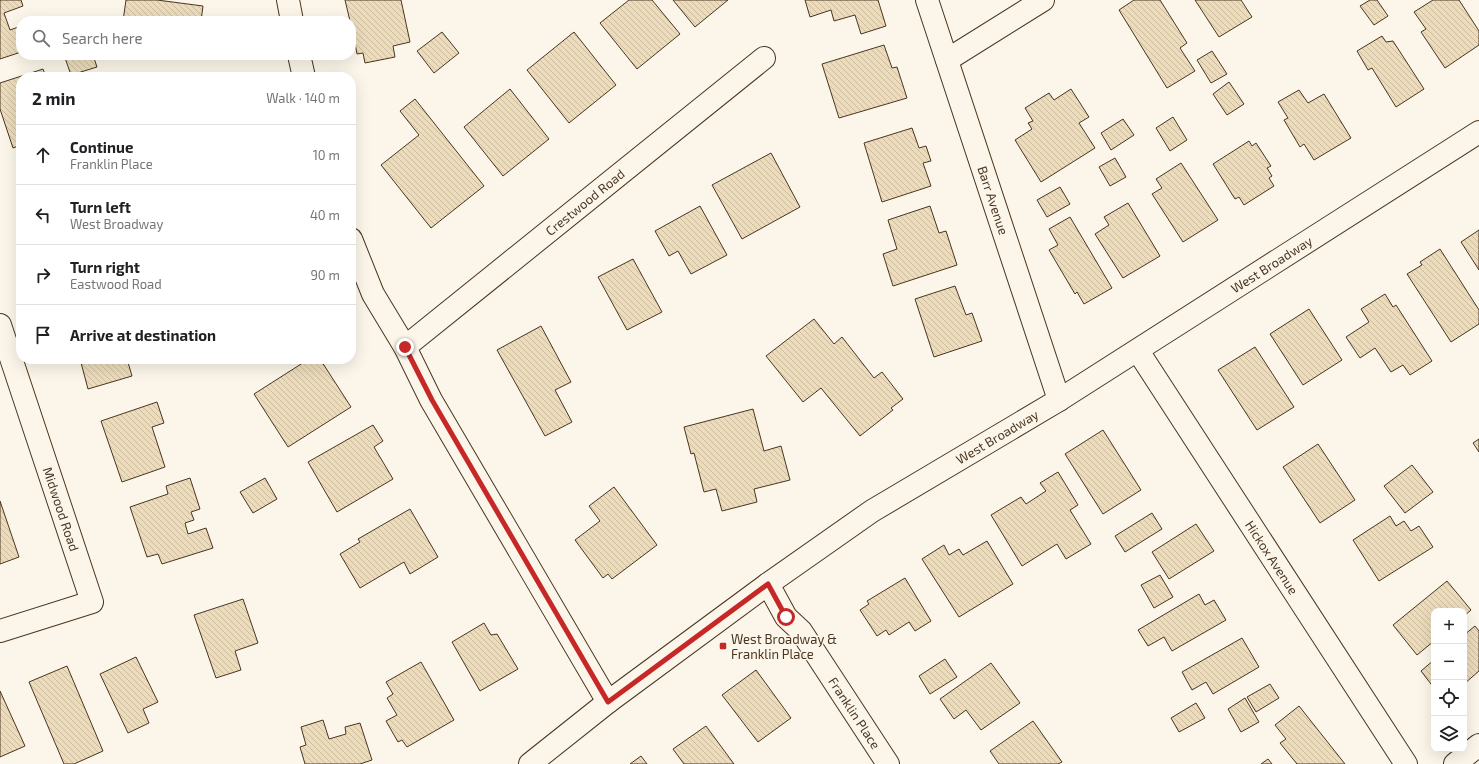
<!DOCTYPE html>
<meta charset="utf-8">
<style>
:root{--surface:#fff;--page:#f2f2f2;--text:#202124;--muted:#757577;--line:#e0e0e0}
body{margin:0;font-family:"Exo 2",sans-serif;background:var(--page);color:var(--text)}
.controls{position:absolute;right:12px;bottom:12px;display:grid;overflow:hidden;border-radius:8px;box-shadow:0 4px 16px #0002}
.controls button{width:36px;height:36px;display:grid;place-items:center;padding:0;border:0;border-bottom:1px solid var(--line);background:var(--surface);color:var(--text);font:20px sans-serif}
.stop{position:absolute;width:12px;height:12px;margin:-9px;border:3px solid #c62828;border-radius:50%;background:#fff}
.stop.end{background:#c62828;border-color:#fff;box-shadow:0 1px 4px #0008}
.list{margin:0;padding:0;list-style:none}
h2{display:flex;justify-content:space-between;align-items:center;height:52px;margin:0;padding:0 16px;font-size:17px}
h2 small{font-size:13px;font-weight:400;color:var(--muted)}
.list li{display:grid;grid-template-columns:26px 1fr auto;gap:12px;align-items:center;box-sizing:border-box;height:60px;padding:0 16px;border-top:1px solid var(--line)}
.list b{display:block;font-size:15px;white-space:nowrap}
.list p{margin:0;font-size:13px;white-space:nowrap;color:var(--muted)}
.list em{font-size:13px;font-style:normal;color:var(--muted)}
.icon{flex:none;width:22px;height:22px;fill:none;stroke:currentColor;stroke-width:2;stroke-linecap:round;stroke-linejoin:round}
.map{position:relative;flex:none;width:1479px;height:764px;overflow:hidden}
.search{position:absolute;background:var(--surface);box-shadow:0 4px 16px #0002;left:16px;top:16px;width:340px;height:44px;display:flex;align-items:center;gap:10px;box-sizing:border-box;padding:0 14px;border-radius:16px;color:var(--muted);font-size:15px}
.panel{position:absolute;background:var(--surface);box-shadow:0 4px 16px #0002;left:16px;top:72px;width:340px;height:292px;border-radius:16px}
.map>svg:first-child{display:block}
.building{fill:url(#building-back-hatch);stroke:#4a3520}
.lines{fill:none;stroke-linecap:round;stroke-linejoin:round}
.minor-casing{stroke:#4a3520;stroke-width:24}
.major-casing{stroke:#4a3520;stroke-width:24}
.minor{stroke:#fbf6e9;stroke-width:22}
.major{stroke:#fbf6e9;stroke-width:22}
.route{stroke:#c62828;stroke-width:5}
.poi-dot{fill:#c62828;stroke:#fbf6e9;stroke-width:1.5}
.labels{text-anchor:middle;stroke-width:3;stroke-linejoin:round;paint-order:stroke}
.street-label{font-size:13px;fill:#4a3520;stroke:#fbf6e9}
.poi-label{font-size:13px;fill:#4a3520;stroke:#fbf6e9;text-anchor:start}
</style>
<div class="map">
<svg width="1479" height="764" viewBox="0 0 1479 764">
<defs>
<pattern id="building-back-hatch" width="6" height="6" patternUnits="userSpaceOnUse"><rect width="6" height="6" fill="#ecdcbc"/><path d="M-1 5l2 2M0 0l6 6M5-1l2 2" fill="none" stroke="#ccbda1"/></pattern>
</defs>
<rect width="100%" height="100%" fill="#fbf6e9"/>
<g class="building">
<path d="M 0,0 L 21,0 L 23,6 L 4,13 L 10,30 L 21,26 L 21,52 L 0,59 Z"/>
<path d="M 126,0 L 157,0 L 203,6 L 201,21 L 123,21 Z"/>
<path d="M 345,0 L 401,0 L 410,42 L 393,46 L 395,57 L 365,63 L 363,53 L 357,54 L 351,21 L 350,21 Z"/>
<path d="M 629,0 L 652,0 L 680,34 L 637,69 L 600,23 Z"/>
<path d="M 673,0 L 728,0 L 695,27 Z"/>
<path d="M 805,0 L 878,0 L 886,26 L 861,34 L 855,15 L 834,21 L 831,10 L 810,17 Z"/>
<path d="M 1134,0 L 1160,0 L 1187,43 L 1180,48 L 1195,71 L 1167,88 L 1119,10 Z"/>
<path d="M 1195,0 L 1241,0 L 1252,17 L 1219,37 Z"/>
<path d="M 1370,0 L 1377,0 L 1388,16 L 1374,25 L 1360,6 Z"/>
<path d="M 1433,0 L 1459,0 L 1479,31 L 1479,45 L 1445,68 L 1421,32 L 1426,29 L 1414,12 Z"/>
<path d="M 442,32 L 459,53 L 434,73 L 417,51 Z"/>
<path d="M 574,32 L 616,85 L 569,123 L 527,70 Z"/>
<path d="M 1382,36 L 1386,42 L 1393,41 L 1424,89 L 1396,107 L 1372,68 L 1368,70 L 1357,51 Z"/>
<path d="M 884,45 L 892,68 L 897,67 L 907,98 L 839,118 L 822,64 Z"/>
<path d="M 1212,51 L 1227,74 L 1211,83 L 1197,60 Z"/>
<path d="M 64,55 L 93,55 L 97,67 L 71,75 Z"/>
<path d="M 43,69 L 46,77 L 21,77 L 21,145 L 13,148 L 0,109 L 0,83 Z"/>
<path d="M 1229,82 L 1244,104 L 1227,115 L 1213,94 Z"/>
<path d="M 510,89 L 549,139 L 503,176 L 464,127 Z"/>
<path d="M 1071,89 L 1089,117 L 1079,123 L 1095,148 L 1041,182 L 1015,140 L 1032,129 L 1028,123 L 1033,121 L 1025,108 L 1049,93 L 1054,100 Z"/>
<path d="M 1299,90 L 1308,103 L 1324,94 L 1351,138 L 1314,160 L 1304,144 L 1300,147 L 1284,120 L 1288,118 L 1278,102 Z"/>
<path d="M 415,99 L 484,186 L 431,228 L 381,165 L 419,135 L 400,111 Z"/>
<path d="M 1173,117 L 1187,140 L 1170,151 L 1156,128 Z"/>
<path d="M 1123,119 L 1134,135 L 1111,150 L 1101,133 Z"/>
<path d="M 912,128 L 919,148 L 926,146 L 931,161 L 923,163 L 931,186 L 882,202 L 864,143 Z"/>
<path d="M 1249,141 L 1252,146 L 1256,143 L 1271,166 L 1267,168 L 1272,176 L 1269,178 L 1274,186 L 1244,205 L 1239,197 L 1235,199 L 1213,164 Z"/>
<path d="M 771,153 L 800,207 L 742,239 L 712,185 Z"/>
<path d="M 1115,158 L 1126,177 L 1110,186 L 1099,167 Z"/>
<path d="M 1181,163 L 1218,220 L 1183,242 L 1152,194 L 1162,188 L 1156,179 Z"/>
<path d="M 1060,187 L 1070,204 L 1047,217 L 1037,200 Z"/>
<path d="M 1128,203 L 1160,256 L 1123,278 L 1095,234 L 1109,225 L 1104,217 Z"/>
<path d="M 700,206 L 727,255 L 691,274 L 678,251 L 669,256 L 655,231 Z"/>
<path d="M 930,206 L 939,233 L 946,231 L 957,265 L 893,286 L 883,254 L 897,249 L 888,220 Z"/>
<path d="M 1070,217 L 1112,288 L 1084,304 L 1077,292 L 1075,294 L 1049,250 L 1058,245 L 1049,229 Z"/>
<path d="M 1479,230 L 1479,270 L 1461,242 Z"/>
<path d="M 1440,249 L 1479,310 L 1479,324 L 1451,342 L 1407,274 L 1422,265 L 1420,262 Z"/>
<path d="M 633,259 L 662,312 L 627,330 L 598,277 Z"/>
<path d="M 955,286 L 966,315 L 972,313 L 982,341 L 934,357 L 915,299 Z"/>
<path d="M 1385,294 L 1393,307 L 1396,305 L 1432,361 L 1410,375 L 1403,365 L 1391,372 L 1375,348 L 1360,358 L 1346,337 L 1369,322 L 1361,309 Z"/>
<path d="M 1309,309 L 1342,360 L 1303,385 L 1270,334 Z"/>
<path d="M 814,319 L 834,344 L 842,337 L 874,378 L 882,372 L 903,399 L 891,408 L 893,410 L 860,436 L 821,388 L 803,402 L 766,356 Z"/>
<path d="M 541,326 L 571,382 L 555,390 L 572,422 L 545,436 L 497,350 Z"/>
<path d="M 1255,347 L 1294,407 L 1257,430 L 1218,370 Z"/>
<path d="M 80,359 L 127,359 L 132,376 L 88,389 Z"/>
<path d="M 309,359 L 320,359 L 351,407 L 288,447 L 254,394 Z"/>
<path d="M 157,402 L 164,423 L 152,427 L 165,467 L 122,482 L 101,421 Z"/>
<path d="M 753,409 L 764,451 L 781,446 L 790,480 L 754,489 L 757,502 L 722,511 L 716,489 L 704,492 L 694,453 L 691,454 L 684,427 Z"/>
<path d="M 373,425 L 383,441 L 374,447 L 393,479 L 337,512 L 308,462 Z"/>
<path d="M 1103,430 L 1141,490 L 1103,514 L 1065,454 Z"/>
<path d="M 1479,439 L 1479,452 L 1473,443 Z"/>
<path d="M 1318,444 L 1355,500 L 1320,523 L 1283,467 Z"/>
<path d="M 1412,465 L 1433,492 L 1405,513 L 1384,486 Z"/>
<path d="M 1058,472 L 1078,505 L 1070,510 L 1091,544 L 1066,559 L 1057,544 L 1022,566 L 991,515 L 1021,497 L 1026,504 L 1046,491 L 1040,483 Z"/>
<path d="M 190,478 L 200,509 L 191,512 L 194,520 L 185,523 L 188,534 L 206,528 L 213,548 L 162,564 L 158,554 L 147,557 L 130,507 L 168,494 L 166,486 Z"/>
<path d="M 265,478 L 277,499 L 253,513 L 240,492 Z"/>
<path d="M 614,487 L 657,545 L 612,579 L 608,574 L 603,578 L 575,540 L 600,521 L 589,506 Z"/>
<path d="M 0,501 L 19,557 L 0,564 Z"/>
<path d="M 410,509 L 438,557 L 410,574 L 404,562 L 360,588 L 340,554 L 360,542 L 358,539 Z"/>
<path d="M 1152,513 L 1162,529 L 1125,552 L 1115,536 Z"/>
<path d="M 1390,516 L 1396,526 L 1404,521 L 1411,531 L 1419,526 L 1433,547 L 1379,581 L 1353,540 Z"/>
<path d="M 1196,524 L 1214,551 L 1169,579 L 1152,552 Z"/>
<path d="M 987,541 L 1013,584 L 959,617 L 922,559 L 944,545 L 949,555 L 959,549 L 963,555 Z"/>
<path d="M 1160,575 L 1173,597 L 1154,608 L 1141,585 Z"/>
<path d="M 905,578 L 931,621 L 915,631 L 909,622 L 889,635 L 886,630 L 877,636 L 860,610 L 869,604 L 867,601 Z"/>
<path d="M 1447,581 L 1471,610 L 1464,616 L 1464,611 L 1434,611 L 1434,641 L 1417,655 L 1393,625 Z"/>
<path d="M 1199,594 L 1205,605 L 1214,600 L 1226,620 L 1172,651 L 1164,637 L 1148,646 L 1138,630 Z"/>
<path d="M 243,599 L 258,643 L 235,651 L 241,670 L 216,678 L 194,615 Z"/>
<path d="M 484,623 L 491,635 L 497,634 L 518,669 L 480,691 L 452,642 Z"/>
<path d="M 1475,626 L 1479,631 L 1479,671 L 1464,684 L 1464,635 Z"/>
<path d="M 1242,638 L 1259,667 L 1213,694 L 1206,682 L 1192,690 L 1182,672 Z"/>
<path d="M 136,657 L 158,702 L 143,709 L 149,723 L 128,733 L 100,674 Z"/>
<path d="M 945,659 L 957,677 L 930,694 L 919,676 Z"/>
<path d="M 1434,660 L 1434,688 L 1421,671 Z"/>
<path d="M 421,662 L 454,720 L 407,747 L 402,740 L 398,742 L 386,721 L 397,715 L 387,698 L 393,694 L 386,682 Z"/>
<path d="M 991,663 L 1020,703 L 981,730 L 966,710 L 954,719 L 940,699 Z"/>
<path d="M 67,666 L 103,751 L 74,764 L 64,764 L 29,682 Z"/>
<path d="M 756,670 L 791,718 L 758,742 L 722,695 Z"/>
<path d="M 1270,684 L 1279,698 L 1256,712 L 1247,697 Z"/>
<path d="M 0,691 L 25,746 L 0,757 Z"/>
<path d="M 1245,698 L 1259,722 L 1241,732 L 1228,709 Z"/>
<path d="M 1196,703 L 1205,718 L 1179,732 L 1171,718 Z"/>
<path d="M 1299,706 L 1345,764 L 1297,764 L 1280,743 L 1286,739 L 1275,725 Z"/>
<path d="M 323,720 L 329,739 L 346,734 L 345,727 L 360,723 L 372,760 L 360,764 L 305,764 L 300,747 L 306,745 L 301,727 Z"/>
<path d="M 1033,721 L 1062,762 L 1058,764 L 999,764 L 990,751 Z"/>
<path d="M 706,726 L 734,764 L 684,764 L 673,749 Z"/>
<path d="M 641,756 L 647,764 L 630,764 Z"/>
<path d="M 1268,759 L 1272,764 L 1261,764 Z"/>
</g>
<g class="lines">
<defs>
<g id="minor">
<path d="M 288,0 L 292,21"/>
<path id="s1" d="M 927,0 L 1059,400"/>
<path d="M 299,55 L 304,77"/>
<path d="M 947,60 L 1043,0"/>
<path d="M 351,239 L 373,294 L 405,347 L 431,400 L 608,702"/>
<path id="s2" d="M 0,325 L 92,602 L 0,631"/>
<path id="s3" d="M 405,347 L 764,58"/>
<path id="s4" d="M 1138,351 L 1406,764"/>
<path id="s5" d="M 768,584 L 786,617 L 801,631 L 888,764"/>
<path d="M 1455,764 L 1479,745"/>
</g>
<g id="major">
<path id="s6" d="M 530,764 L 608,702 L 768,584 L 872,511 L 1059,400 L 1479,132"/>
</g>
</defs>
<use href="#minor" class="minor-casing"/>
<use href="#major" class="major-casing"/>
<use href="#minor" class="minor"/>
<use href="#major" class="major"/>
</g>
<g class="lines">
<path class="route" d="M 405,347 L 432,400 L 608,702 L 768,584 L 786,617"/>
</g>
<rect class="poi-dot" x="719" y="642" width="8" height="8" rx="2"/>
<g class="labels">
<g class="street-label">
<text dy="5" stroke="none"><textPath href="#s1" startOffset="211">Barr Avenue</textPath></text>
<text dy="5" stroke="none"><textPath href="#s3" startOffset="231">Crestwood Road</textPath></text>
<text dy="5" stroke="none"><textPath href="#s6" startOffset="895">West Broadway</textPath></text>
<text dy="5" stroke="none"><textPath href="#s6" startOffset="571">West Broadway</textPath></text>
<text dy="5" stroke="none"><textPath href="#s2" startOffset="194">Midwood Road</textPath></text>
<text dy="5" stroke="none"><textPath href="#s4" startOffset="246">Hickox Avenue</textPath></text>
<text dy="5" stroke="none"><textPath href="#s5" startOffset="156">Franklin Place</textPath></text>
</g>
<g class="poi-label">
<text x="731" y="644">West Broadway &amp;<tspan x="731" dy="15">Franklin Place</tspan></text>
</g>
</g>
</svg>
<div class="controls">
<button>+</button>
<button>−</button>
<button><svg class="icon" aria-label="locate" viewBox="0 0 24 24"><circle cx="12" cy="12" r="6"/><path d="M12 2v4M12 18v4M2 12h4M18 12h4"/></svg></button>
<button><svg class="icon" aria-label="layers" viewBox="0 0 24 24"><path d="M12 4l9 5-9 5-9-5zM3 14l9 5 9-5"/></svg></button>
</div>
<div class="stop" style="left:786px;top:617px"></div>
<div class="stop end" style="left:405px;top:347px"></div>
<div class="search"><svg class="icon" aria-label="search" viewBox="0 0 24 24"><circle cx="10" cy="10" r="6"/><path d="M15 15l6 6"/></svg>Search here</div>
<section class="panel">
<h2>2 min<small>Walk · 140 m</small></h2>
<ul class="list">
<li><svg class="icon" aria-label="ahead" viewBox="0 0 24 24"><path d="M12 20V5M6 11l6-6 6 6"/></svg><div><b>Continue</b><p>Franklin Place</p></div><em>10 m</em></li>
<li><svg class="icon" aria-label="left" viewBox="0 0 24 24"><path d="M17 20v-9H6M10 6l-5 5 5 5"/></svg><div><b>Turn left</b><p>West Broadway</p></div><em>40 m</em></li>
<li><svg class="icon" aria-label="right" viewBox="0 0 24 24"><path d="M7 20v-9h11M14 6l5 5-5 5"/></svg><div><b>Turn right</b><p>Eastwood Road</p></div><em>90 m</em></li>
<li><svg class="icon" aria-label="arrive" viewBox="0 0 24 24"><path d="M6 21V4h12l-3 4 3 4H6"/></svg><div><b>Arrive at destination</b></div></li>
</ul>
</section>
</div>
